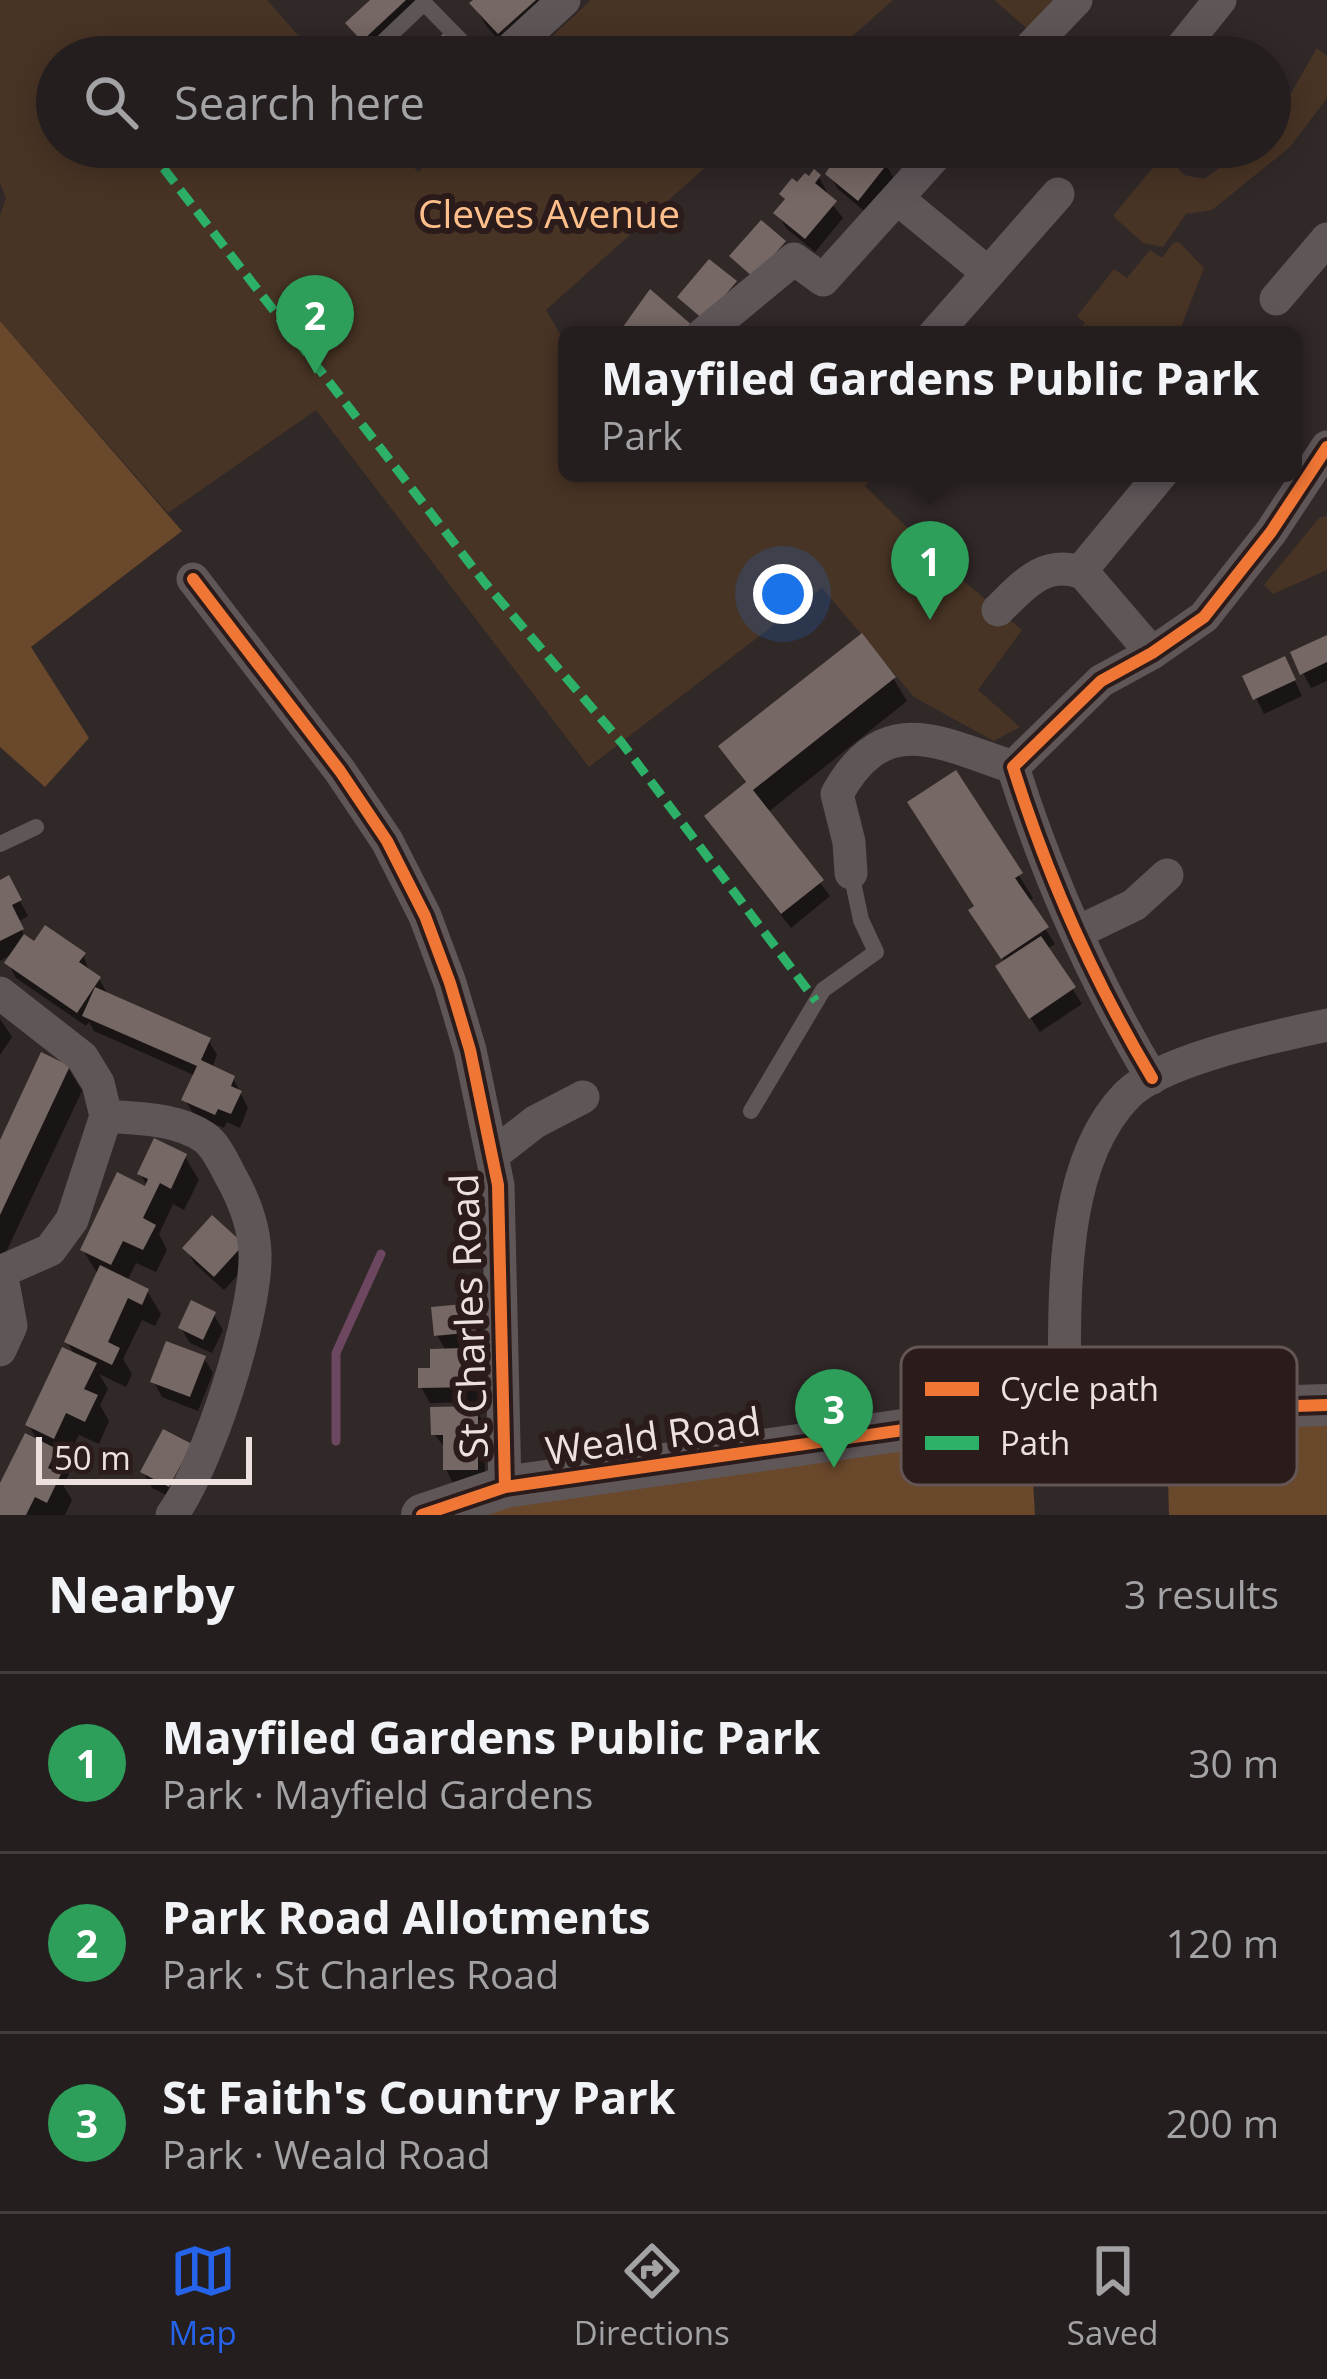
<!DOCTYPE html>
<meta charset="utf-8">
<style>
:root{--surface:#251e1e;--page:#312b2b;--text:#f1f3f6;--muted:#a3a2a4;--line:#423c3c;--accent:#2563eb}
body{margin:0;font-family:"Open Sans",sans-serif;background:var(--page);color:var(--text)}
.scale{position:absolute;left:36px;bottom:30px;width:216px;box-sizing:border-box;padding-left:12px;border:6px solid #ede1e0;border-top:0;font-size:33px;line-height:42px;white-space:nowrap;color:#ede1e0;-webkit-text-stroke:9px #2b1b1b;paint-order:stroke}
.you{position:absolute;left:783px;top:594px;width:42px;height:42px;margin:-30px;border:9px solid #fff;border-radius:50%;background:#1a73e8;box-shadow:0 0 0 18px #1a73e833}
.badge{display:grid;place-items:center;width:78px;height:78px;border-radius:50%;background:var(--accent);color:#fff;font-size:39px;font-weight:700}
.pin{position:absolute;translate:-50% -99px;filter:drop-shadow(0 3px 6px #0008)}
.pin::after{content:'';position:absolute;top:63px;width:42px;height:36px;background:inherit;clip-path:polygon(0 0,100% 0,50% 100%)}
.popup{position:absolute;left:558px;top:326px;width:744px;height:156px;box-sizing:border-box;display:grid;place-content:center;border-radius:18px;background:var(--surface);filter:drop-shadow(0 3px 9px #0005);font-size:39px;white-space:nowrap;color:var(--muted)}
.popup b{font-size:45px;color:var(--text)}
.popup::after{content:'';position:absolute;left:50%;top:100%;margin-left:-24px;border:24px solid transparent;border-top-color:var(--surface)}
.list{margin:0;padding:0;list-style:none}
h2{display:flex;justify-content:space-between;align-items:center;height:156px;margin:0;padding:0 48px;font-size:51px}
h2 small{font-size:39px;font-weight:400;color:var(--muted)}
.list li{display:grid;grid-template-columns:78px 1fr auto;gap:36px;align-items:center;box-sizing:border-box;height:180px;padding:0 48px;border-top:3px solid var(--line)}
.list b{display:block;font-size:45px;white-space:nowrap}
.list p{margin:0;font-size:39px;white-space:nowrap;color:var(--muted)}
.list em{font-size:39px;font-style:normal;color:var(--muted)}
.icon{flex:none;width:66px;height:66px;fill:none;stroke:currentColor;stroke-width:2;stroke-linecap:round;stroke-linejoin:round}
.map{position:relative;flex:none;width:1327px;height:1515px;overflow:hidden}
.search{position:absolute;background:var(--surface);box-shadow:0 6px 30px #0003;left:36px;right:36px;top:36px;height:132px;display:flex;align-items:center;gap:30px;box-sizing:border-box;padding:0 42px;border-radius:66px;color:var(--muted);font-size:45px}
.sheet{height:696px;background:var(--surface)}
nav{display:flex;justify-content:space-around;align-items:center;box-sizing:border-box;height:168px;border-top:3px solid var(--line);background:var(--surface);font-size:33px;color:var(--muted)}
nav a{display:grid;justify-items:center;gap:6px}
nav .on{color:var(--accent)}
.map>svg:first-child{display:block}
.green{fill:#483425}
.forest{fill:#6a482b}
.shadow{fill:#0007}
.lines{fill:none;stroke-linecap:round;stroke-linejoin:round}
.stream{stroke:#6d4660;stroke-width:9}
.building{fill:#766864}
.service{stroke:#5f5658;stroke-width:16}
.minor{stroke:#5f5658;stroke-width:33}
.tertiary{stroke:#5f5658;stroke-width:42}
.quiet{stroke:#2db169;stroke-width:9;stroke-dasharray:18 9;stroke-linecap:butt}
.cycleway-casing{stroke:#2b1b1b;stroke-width:20}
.cycleway{stroke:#f07635;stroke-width:12}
.labels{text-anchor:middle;stroke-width:12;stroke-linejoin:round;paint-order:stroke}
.park-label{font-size:39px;fill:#ffbf8b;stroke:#2b1b1b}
.street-label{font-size:39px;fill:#ede1e0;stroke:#2b1b1b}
.key{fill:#2b1b1b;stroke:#655656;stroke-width:3}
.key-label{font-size:33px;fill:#ede1e0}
</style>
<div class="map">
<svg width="1327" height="1515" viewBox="0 0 1327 1515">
<rect width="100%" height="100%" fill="#312828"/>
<g class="green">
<path d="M 0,0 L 267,0 L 317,57 L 57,57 L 57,147 L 396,147 L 418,172 L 445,147 L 728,147 L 546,310 L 567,346 L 567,473 L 878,473 L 865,486 L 947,567 L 1022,630 L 978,690 L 1020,727 L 994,741 L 914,697 L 822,588 L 589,767 L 316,410 L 168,513 L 0,321 L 0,216 L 6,198 L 0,183 Z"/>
<path d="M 591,0 L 893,0 L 829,57 L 561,57 L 547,41 Z"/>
<path d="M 994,0 L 1065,0 L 1032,33 Z"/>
<path d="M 1317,48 L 1327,56 L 1327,98 L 1290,147 L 1212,210 L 1186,214 L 1163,247 L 1143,243 L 1113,216 L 1164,154 L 1184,175 L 1204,179 L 1249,147 L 1270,147 L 1270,129 Z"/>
<path d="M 1179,242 L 1204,268 L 1178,335 L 1076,335 L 1085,323 L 1077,316 L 1114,269 L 1127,278 L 1150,250 L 1162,258 L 1173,243 Z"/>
<path d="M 1327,516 L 1327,570 L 1273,594 L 1264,585 L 1319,518 Z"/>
</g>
<g class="forest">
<path d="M 0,321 L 182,531 L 31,647 L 89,738 L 45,787 L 0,747 Z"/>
<path d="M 1327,1405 L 1327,1515 L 1169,1515 L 1166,1410 Z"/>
<path d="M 1029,1412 L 1035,1515 L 422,1515 Z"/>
</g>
<g class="shadow">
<path d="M 374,0 L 430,0 L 373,55 L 349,24 Z"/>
<path d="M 477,0 L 574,0 L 513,56 L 487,27 L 473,3 Z"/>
<path d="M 850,147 L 864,147 L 886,165 L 895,180 L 868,214 L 838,189 L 829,174 Z"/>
<path d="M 819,177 L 827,192 L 825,195 L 843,218 L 815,252 L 786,228 L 777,213 L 797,186 Z"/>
<path d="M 1327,639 L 1327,681 L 1311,688 L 1303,673 Z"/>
<path d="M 1292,675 L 1302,696 L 1264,714 L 1246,678 Z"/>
<path d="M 893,678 L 907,701 L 767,813 L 830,896 L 791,928 L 716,831 L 747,785 L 722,747 Z"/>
<path d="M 955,774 L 1033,898 L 1028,902 L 1055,944 L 1047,949 L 1082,1004 L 1040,1032 L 1007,982 L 1006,963 L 981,926 Z"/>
<path d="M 8,879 L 28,916 L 18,922 L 26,939 L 35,945 L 83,955 L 90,973 L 99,979 L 109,996 L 208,1040 L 217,1055 L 212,1068 L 233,1078 L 248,1108 L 240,1128 L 227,1122 L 224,1128 L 194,1115 L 185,1100 L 196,1076 L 94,1031 L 89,1022 L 86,1026 L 16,978 L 8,963 L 14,953 L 0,961 L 0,884 Z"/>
<path d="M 0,1019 L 12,1037 L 0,1055 Z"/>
<path d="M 68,1068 L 82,1091 L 0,1265 L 0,1147 Z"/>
<path d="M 185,1157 L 199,1180 L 184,1210 L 173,1204 L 159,1234 L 167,1250 L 156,1272 L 136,1263 L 127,1281 L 147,1291 L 161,1314 L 155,1326 L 142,1320 L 123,1359 L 132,1374 L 126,1387 L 99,1374 L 108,1389 L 100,1405 L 109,1421 L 99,1444 L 79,1435 L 67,1460 L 58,1456 L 69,1474 L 63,1485 L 72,1500 L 65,1515 L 0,1515 L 0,1490 L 39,1443 L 28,1424 L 76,1357 L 67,1342 L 97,1273 L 83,1250 L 151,1192 L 140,1174 Z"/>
<path d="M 212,1219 L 251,1261 L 224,1290 L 195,1264 L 186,1249 Z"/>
<path d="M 472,1306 L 481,1321 L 483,1347 L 460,1349 L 484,1378 L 484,1402 L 430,1403 L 421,1387 L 446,1351 L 437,1335 Z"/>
<path d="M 214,1315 L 223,1330 L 212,1353 L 190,1343 L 181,1328 Z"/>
<path d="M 204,1358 L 213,1373 L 198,1411 L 162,1397 L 154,1382 Z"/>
<path d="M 476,1409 L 485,1425 L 485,1484 L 454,1485 L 446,1469 L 446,1449 L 434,1434 Z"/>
<path d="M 190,1447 L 178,1501 L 152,1488 L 143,1472 Z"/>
</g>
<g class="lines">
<path class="stream" d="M 336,1441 L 336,1353 L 381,1254"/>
</g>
<g class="building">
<path d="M 370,0 L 406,0 L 362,41 L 345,23 Z"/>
<path d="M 473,0 L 536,0 L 498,34 L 469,3 Z"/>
<path d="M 444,33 L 465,57 L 418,57 Z"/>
<path d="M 843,147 L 868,147 L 888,163 L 858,201 L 825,174 Z"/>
<path d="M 814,169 L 821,175 L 815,183 L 837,201 L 805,239 L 773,213 L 785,199 L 779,194 L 792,178 L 797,182 L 805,173 L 809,176 Z"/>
<path d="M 761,220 L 786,241 L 754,278 L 729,256 Z"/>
<path d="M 709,259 L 737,281 L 704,320 L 677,297 Z"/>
<path d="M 650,289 L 693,326 L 685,335 L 625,335 L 620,331 Z"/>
<path d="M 862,633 L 896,677 L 753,790 L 824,880 L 781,914 L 704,816 L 746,782 L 718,746 Z"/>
<path d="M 1327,635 L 1327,662 L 1300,675 L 1290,652 Z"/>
<path d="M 1285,656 L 1296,680 L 1253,700 L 1242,676 Z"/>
<path d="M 956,770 L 1023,873 L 1015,878 L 1049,927 L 1001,959 L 968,910 L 974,906 L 907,802 Z"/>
<path d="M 9,875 L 22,900 L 12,905 L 24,929 L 0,941 L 0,880 Z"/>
<path d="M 45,925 L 86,953 L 79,962 L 101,977 L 77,1013 L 4,963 L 24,934 L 34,941 Z"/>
<path d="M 1041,936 L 1076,987 L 1029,1019 L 995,966 Z"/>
<path d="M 95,987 L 211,1038 L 201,1060 L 235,1076 L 231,1086 L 242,1091 L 231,1114 L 218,1109 L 215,1115 L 181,1100 L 197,1066 L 82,1016 Z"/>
<path d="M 41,1052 L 70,1066 L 0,1215 L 0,1140 Z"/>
<path d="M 154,1138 L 187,1154 L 171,1189 L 160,1183 L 143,1218 L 156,1225 L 143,1250 L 123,1241 L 111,1265 L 80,1250 L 117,1172 L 145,1186 L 148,1179 L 137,1174 Z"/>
<path d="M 212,1215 L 244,1244 L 214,1277 L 182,1248 Z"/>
<path d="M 100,1265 L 149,1289 L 142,1305 L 128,1298 L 108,1342 L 120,1348 L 112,1365 L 64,1342 Z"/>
<path d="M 191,1300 L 216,1312 L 203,1340 L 178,1328 Z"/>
<path d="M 474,1303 L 476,1332 L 434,1336 L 431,1307 Z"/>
<path d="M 166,1341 L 206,1356 L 190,1397 L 150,1382 Z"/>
<path d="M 62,1347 L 97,1363 L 84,1389 L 98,1395 L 85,1422 L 66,1413 L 54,1439 L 25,1425 Z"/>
<path d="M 463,1348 L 463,1360 L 477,1360 L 477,1387 L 418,1388 L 418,1368 L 430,1368 L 430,1349 Z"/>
<path d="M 478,1406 L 478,1470 L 443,1470 L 443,1435 L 431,1435 L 430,1407 Z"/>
<path d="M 163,1429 L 192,1444 L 169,1487 L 140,1472 Z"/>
<path d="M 25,1433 L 57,1449 L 48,1468 L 61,1474 L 47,1503 L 35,1497 L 26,1515 L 0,1515 L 0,1483 Z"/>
</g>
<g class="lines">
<g class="service">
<path d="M 367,57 L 424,3 L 477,57"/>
<path d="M 0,844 L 36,827"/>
<path d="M 751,1111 L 823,990 L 876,952 L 861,920 L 851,873"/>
</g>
<g class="minor">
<path d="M 502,57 L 564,0"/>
<path d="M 1021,57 L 1076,0"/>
<path d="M 1174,57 L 1220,0"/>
<path d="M 898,199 L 988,273"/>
<path d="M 1276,299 L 1327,239"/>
<path d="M 702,335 L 794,259 L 823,280 L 943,147"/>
<path d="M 934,335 L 1058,194"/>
<path d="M 1080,569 L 1152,653"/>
<path d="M 193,579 L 340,771 L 387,841 L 425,916 L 450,983 L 470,1050 L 498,1185 L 505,1487"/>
<path d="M 998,610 C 1023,586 1043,560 1080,572 L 1162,473"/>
<path d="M 851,873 L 849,842 L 837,794 C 884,708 940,743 1013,767"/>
<path d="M 1078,932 L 1134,905 L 1167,875"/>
<path d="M 0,993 L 82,1057 L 98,1083 L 106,1116 L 72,1220 L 50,1250 L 0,1272"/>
<path d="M 1152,1078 C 1094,981 1047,875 1013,767 L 1101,681 L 1152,653 L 1204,617 L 1271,532 L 1327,447"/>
<path d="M 106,1116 C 139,1119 176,1118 204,1137 C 216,1145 223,1162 230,1175 C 243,1198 254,1225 255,1253 C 257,1314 208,1465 172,1515"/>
<path d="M 494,1154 L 535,1122 L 583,1097"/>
<path d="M 0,1350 L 11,1326 L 1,1272"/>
<path d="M 1064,1407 C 1066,1312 1055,1169 1127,1095 C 1162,1059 1277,1036 1327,1025"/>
</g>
<path class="tertiary" d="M 422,1515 L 505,1487 L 1064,1407 L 1166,1410 L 1327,1405"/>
<path class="quiet" d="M 147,147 L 485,583 L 622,743 L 816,1001"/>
<defs>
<g id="cycleway">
<path d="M 193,579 L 340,771 L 387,841 L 425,916 L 450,983 L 470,1050 L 498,1185 L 505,1487"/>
<path d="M 1152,1078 C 1094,981 1047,875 1013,767 L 1101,681 L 1152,653 L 1204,617 L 1271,532 L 1327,447"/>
<path d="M 422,1515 L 505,1487 L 1064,1407 L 1166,1410 L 1327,1405"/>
</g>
</defs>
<use href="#cycleway" class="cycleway-casing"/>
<use href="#cycleway" class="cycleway"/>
</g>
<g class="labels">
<g class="park-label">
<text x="549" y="228">Cleves Avenue</text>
</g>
<g class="street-label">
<text transform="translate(469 1316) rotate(-92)" y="14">St Charles Road</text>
<text transform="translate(653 1436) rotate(-8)" y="14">Weald Road</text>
</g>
</g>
<rect x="901" y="1347" width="396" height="138" rx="18" class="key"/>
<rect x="925" y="1382" width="54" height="14" fill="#f07635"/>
<rect x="925" y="1436" width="54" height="14" fill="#2db169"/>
<g class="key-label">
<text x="1000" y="1401">Cycle path</text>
<text x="1000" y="1455">Path</text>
</g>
</svg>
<div class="scale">50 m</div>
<div class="you"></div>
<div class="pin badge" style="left:930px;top:620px;background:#2e9e5b">1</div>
<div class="popup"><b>Mayfiled Gardens Public Park</b>Park</div>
<div class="pin badge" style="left:315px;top:374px;background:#2e9e5b">2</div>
<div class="pin badge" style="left:834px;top:1468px;background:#2e9e5b">3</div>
<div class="search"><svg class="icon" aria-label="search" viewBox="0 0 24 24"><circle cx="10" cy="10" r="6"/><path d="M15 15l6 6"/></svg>Search here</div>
</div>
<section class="sheet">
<h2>Nearby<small>3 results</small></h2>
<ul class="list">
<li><span class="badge" style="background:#2e9e5b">1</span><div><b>Mayfiled Gardens Public Park</b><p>Park · Mayfield Gardens</p></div><em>30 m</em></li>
<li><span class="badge" style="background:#2e9e5b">2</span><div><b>Park Road Allotments</b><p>Park · St Charles Road</p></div><em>120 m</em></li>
<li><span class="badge" style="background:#2e9e5b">3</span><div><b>St Faith's Country Park</b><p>Park · Weald Road</p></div><em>200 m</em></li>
</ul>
</section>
<nav>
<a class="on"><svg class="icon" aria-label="map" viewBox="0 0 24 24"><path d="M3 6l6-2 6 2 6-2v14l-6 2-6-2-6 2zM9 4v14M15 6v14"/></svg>Map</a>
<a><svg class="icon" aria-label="directions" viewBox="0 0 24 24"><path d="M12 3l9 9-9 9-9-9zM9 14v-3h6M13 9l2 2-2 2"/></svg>Directions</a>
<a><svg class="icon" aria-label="saved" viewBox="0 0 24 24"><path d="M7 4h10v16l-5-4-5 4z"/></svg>Saved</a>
</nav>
